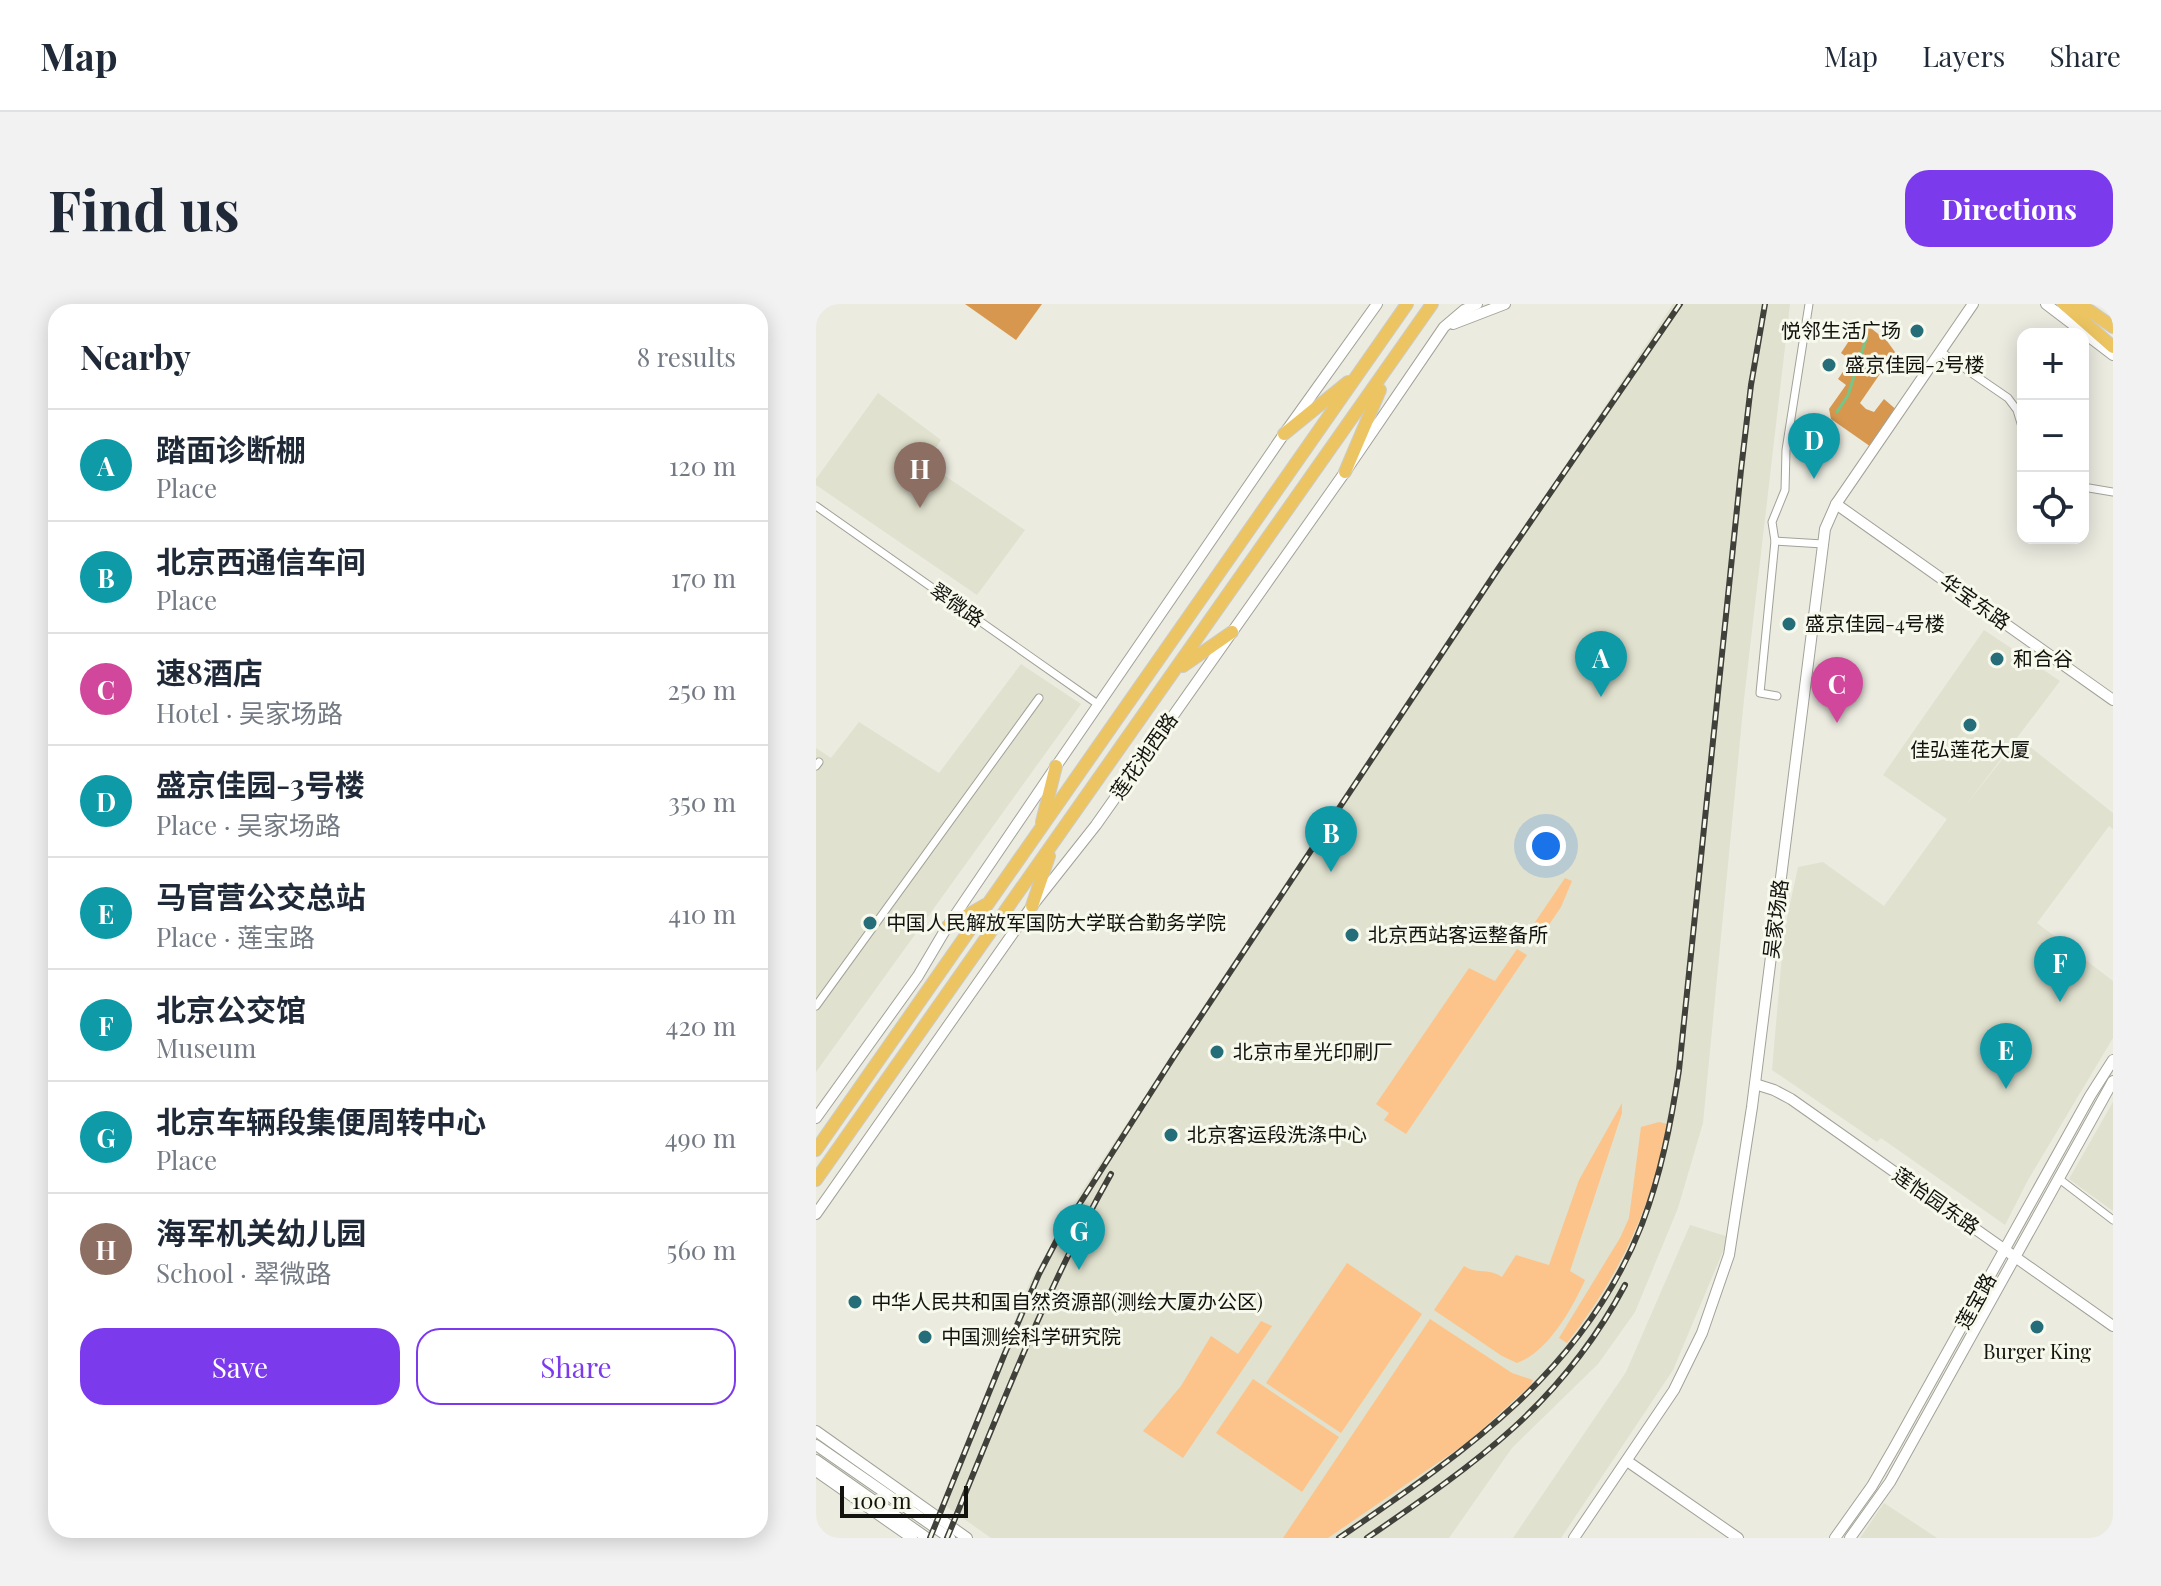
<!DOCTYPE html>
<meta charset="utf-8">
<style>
:root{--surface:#fff;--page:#f2f2f3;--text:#1f2937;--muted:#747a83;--line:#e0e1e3;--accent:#7c3aed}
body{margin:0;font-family:"Playfair Display","Noto Sans SC",serif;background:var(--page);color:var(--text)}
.controls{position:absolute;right:24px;top:24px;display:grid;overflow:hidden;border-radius:16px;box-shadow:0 4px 20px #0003}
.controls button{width:72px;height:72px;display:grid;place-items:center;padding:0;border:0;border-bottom:2px solid var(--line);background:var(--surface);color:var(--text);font:40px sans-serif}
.scale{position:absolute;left:24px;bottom:20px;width:128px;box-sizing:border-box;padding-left:8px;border:4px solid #12120e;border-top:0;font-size:22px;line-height:28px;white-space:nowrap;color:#12120e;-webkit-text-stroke:6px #f8f9ed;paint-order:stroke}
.you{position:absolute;left:730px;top:542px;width:28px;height:28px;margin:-20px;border:6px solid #fff;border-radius:50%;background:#1a73e8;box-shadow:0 0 0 12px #1a73e833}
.badge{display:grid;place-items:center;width:52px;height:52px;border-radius:50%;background:var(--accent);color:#fff;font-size:26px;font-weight:700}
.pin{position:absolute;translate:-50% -66px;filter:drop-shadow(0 2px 4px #0008)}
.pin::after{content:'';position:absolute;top:42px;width:28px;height:24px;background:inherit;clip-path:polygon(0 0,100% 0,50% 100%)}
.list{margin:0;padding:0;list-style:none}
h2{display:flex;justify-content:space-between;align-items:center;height:104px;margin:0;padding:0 32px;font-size:34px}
h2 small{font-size:26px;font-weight:400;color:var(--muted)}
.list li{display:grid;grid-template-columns:52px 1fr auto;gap:24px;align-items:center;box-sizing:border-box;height:112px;padding:0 32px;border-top:2px solid var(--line)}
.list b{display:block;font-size:30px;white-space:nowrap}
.list p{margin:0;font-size:26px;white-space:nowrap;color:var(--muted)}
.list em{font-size:26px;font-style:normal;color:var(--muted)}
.actions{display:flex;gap:16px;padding:24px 32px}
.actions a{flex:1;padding:18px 0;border:2px solid var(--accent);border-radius:24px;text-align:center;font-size:28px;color:var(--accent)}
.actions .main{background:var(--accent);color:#fff}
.icon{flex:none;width:44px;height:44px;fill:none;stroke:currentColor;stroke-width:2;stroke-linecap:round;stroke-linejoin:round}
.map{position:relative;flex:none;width:1297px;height:1234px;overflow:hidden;border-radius:24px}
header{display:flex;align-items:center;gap:48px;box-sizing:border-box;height:112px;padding:0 40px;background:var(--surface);border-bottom:2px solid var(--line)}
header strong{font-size:38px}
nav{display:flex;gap:44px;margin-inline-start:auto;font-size:28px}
.intro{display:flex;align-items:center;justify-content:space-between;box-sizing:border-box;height:192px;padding:0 48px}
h1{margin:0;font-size:56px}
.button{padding:20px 36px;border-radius:24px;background:var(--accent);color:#fff;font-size:28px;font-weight:700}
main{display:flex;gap:48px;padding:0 48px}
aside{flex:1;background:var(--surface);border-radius:24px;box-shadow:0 4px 20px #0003}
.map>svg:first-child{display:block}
.built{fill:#e0e1ce}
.green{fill:#fcc48a}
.forest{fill:#d8974e}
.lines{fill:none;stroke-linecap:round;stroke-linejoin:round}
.stream{stroke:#76c688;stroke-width:3}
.street-casing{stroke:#a2a298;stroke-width:9}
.secondary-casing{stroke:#a2a298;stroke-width:12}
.highway-casing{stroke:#cbcbca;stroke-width:14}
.street{stroke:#fff;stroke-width:7}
.secondary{stroke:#fff;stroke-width:10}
.highway{stroke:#ecc562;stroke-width:12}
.rail-casing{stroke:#41413b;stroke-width:6}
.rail{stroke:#f8f9ed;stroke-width:3;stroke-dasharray:9;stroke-linecap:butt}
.poi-dot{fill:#266d7a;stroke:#f8f9ed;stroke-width:3}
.labels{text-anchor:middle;stroke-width:6;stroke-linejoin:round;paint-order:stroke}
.poi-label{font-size:20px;fill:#12120e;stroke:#f8f9ed;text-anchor:start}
.street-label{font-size:20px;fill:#12120e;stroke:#f8f9ed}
</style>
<header>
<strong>Map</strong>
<nav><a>Map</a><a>Layers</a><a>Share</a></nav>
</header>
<div class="intro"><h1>Find us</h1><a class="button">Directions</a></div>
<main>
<aside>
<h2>Nearby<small>8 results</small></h2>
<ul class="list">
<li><span class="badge" style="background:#0f9aa8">A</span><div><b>踏面诊断棚</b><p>Place</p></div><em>120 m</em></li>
<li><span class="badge" style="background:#0f9aa8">B</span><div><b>北京西通信车间</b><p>Place</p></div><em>170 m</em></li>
<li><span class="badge" style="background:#d1479c">C</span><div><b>速8酒店</b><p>Hotel · 吴家场路</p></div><em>250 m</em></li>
<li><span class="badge" style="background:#0f9aa8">D</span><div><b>盛京佳园-3号楼</b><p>Place · 吴家场路</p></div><em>350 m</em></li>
<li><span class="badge" style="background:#0f9aa8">E</span><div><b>马官营公交总站</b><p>Place · 莲宝路</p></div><em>410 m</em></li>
<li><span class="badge" style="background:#0f9aa8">F</span><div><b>北京公交馆</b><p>Museum</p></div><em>420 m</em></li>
<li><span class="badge" style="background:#0f9aa8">G</span><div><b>北京车辆段集便周转中心</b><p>Place</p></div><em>490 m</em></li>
<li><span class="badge" style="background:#8d6e63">H</span><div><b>海军机关幼儿园</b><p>School · 翠微路</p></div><em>560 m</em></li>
</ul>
<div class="actions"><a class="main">Save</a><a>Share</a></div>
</aside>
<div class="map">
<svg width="1297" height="1234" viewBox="0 0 1297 1234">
<rect width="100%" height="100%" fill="#ebebe0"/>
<g class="built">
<path d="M 857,0 L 974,0 L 928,395 L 887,819 L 862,904 L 819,1008 L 782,1060 L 696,1144 L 633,1234 L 175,1234 L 127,1200 L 214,978 L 263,891 Z"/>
<path d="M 62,89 L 125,136 L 110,159 L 209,226 L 161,291 L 0,181 L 0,175 Z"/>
<path d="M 1168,326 L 1244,377 L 1147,505 L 1203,434 L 1297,509 L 1297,525 L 1293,522 L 1221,619 L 1297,677 L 1297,734 L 1212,876 L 1189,921 L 1065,834 L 1061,838 L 956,766 L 968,628 L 982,563 L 1007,558 L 1068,602 L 1131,515 L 1067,471 Z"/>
<path d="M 205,360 L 265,400 L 0,768 L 0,444 L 15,454 L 43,418 L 123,469 Z"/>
<path d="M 1297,798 L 1297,907 L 1253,875 Z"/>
<path d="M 874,921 L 913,933 L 857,1066 L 745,1234 L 697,1234 L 810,1068 Z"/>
<path d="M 1068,1199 L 1121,1234 L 1044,1234 Z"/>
</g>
<g class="green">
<path d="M 749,574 L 756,577 L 745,603 L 719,641 L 710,640 L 709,633 Z"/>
<path d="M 701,645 L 711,651 L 590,830 L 568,816 L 573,809 L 560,800 L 653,664 L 679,677 Z"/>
<path d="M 806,799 L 806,809 L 754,967 L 769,976 C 756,1005 732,1048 701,1059 L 686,1052 L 618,1006 L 648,962 C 662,971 670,963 686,973 L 700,951 L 733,961 L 763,876 Z"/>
<path d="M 843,818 L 851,820 C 837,902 802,974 751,1039 L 743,1034 L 804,934 L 813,914 L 825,823 Z"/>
<path d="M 531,959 L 606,1010 L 525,1129 L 450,1079 Z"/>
<path d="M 614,1015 L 696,1069 L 717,1076 L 714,1082 L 652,1138 L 512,1234 L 467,1234 Z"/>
<path d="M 445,1017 L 456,1022 L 367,1154 L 327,1127 L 365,1082 L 395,1032 L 422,1050 Z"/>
<path d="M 437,1075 L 523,1133 L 486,1188 L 400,1129 Z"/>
</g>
<g class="forest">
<path d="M 149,0 L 226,0 L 200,36 Z"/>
<path d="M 1046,17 L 1071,37 L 1079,48 L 1044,99 L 1050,105 L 1058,108 L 1068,95 L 1083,108 L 1058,145 L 1015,115 L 1013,105 L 1030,81 L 1022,75 L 1035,56 L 1025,49 Z"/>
</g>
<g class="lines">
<path class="stream" d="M 1021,108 L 1032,91 L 1051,32"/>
<defs>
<g id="street">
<path d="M 1125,48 L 1192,94 L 1201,106 L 1207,126"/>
<path d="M 1207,133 L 1207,156"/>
<path d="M 1267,183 L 1297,188"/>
<path d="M 0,202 L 283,401"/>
<path d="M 959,237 L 1007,240"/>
<path d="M 961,392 L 944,389 L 959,237 L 956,218 L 969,186 L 970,146 L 993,0"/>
<path d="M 0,462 L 3,458"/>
<path d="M 0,702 L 223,394"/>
<path d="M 1242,874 L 1297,916"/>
</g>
<g id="secondary">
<path d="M 1230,0 L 1297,51"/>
<path d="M 637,20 L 689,0"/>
<path d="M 1020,200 L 1297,396"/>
<path d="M 939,780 L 958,786 L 975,795 L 1297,1022"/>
<path d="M 0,814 L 102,672 L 131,623 L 243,458 L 468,130 L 561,0"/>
<path d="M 0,910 L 216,602 L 280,521 L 529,168 L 628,23 L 648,6 L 661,0"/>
<path d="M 0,1127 L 151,1234"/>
<path d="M 0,1141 L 134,1234"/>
<path d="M 0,1156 L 111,1234"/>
<path d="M 811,1157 L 922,1234"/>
<path d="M 0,1167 L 96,1234"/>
<path d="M 758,1234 L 858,1086 L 886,1029 L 913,951 L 936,803 L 1009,225 L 1020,200 L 1157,0"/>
<path d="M 1019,1234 L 1056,1182 L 1078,1144 L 1274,792 L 1297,756"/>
<path d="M 1034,1234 L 1074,1178 L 1297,777"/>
</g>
<g id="highway">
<path d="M 1248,0 L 1297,43"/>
<path d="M 1264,0 L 1297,23"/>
<path d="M 1296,0 L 1297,1"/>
<path d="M 468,130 L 532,78"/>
<path d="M 529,168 L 564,86"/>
<path d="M 367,362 L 416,328"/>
<path d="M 226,518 L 240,462"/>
<path d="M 216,602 L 233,552"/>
<path d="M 131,623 L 169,601"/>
<path d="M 0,846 L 591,0"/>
<path d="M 0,876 L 616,0"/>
</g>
</defs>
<use href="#street" class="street-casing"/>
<use href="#secondary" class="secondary-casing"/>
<use href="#highway" class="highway-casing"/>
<use href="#street" class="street"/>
<use href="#secondary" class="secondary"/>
<use href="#highway" class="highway"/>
<defs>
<g id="rail">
<path d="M 114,1234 L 189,1049 L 223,970 L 243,932 L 357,754 L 682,265 L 864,0"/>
<path d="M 131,1234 C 182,1111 229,986 295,870"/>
<path d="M 523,1234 C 647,1149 769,1067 826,920 C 845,870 855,819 863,766 L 925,166 L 935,81 L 949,0"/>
<path d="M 551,1234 C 660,1159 745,1101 809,981"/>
</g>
</defs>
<use href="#rail" class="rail-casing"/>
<use href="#rail" class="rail"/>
</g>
<g class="poi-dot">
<circle cx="1101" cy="27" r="8"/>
<circle cx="1013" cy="61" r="8"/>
<circle cx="973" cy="320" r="8"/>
<circle cx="1181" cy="355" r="8"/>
<circle cx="1154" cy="421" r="8"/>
<circle cx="54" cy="619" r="8"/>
<circle cx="536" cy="631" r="8"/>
<circle cx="401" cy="748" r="8"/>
<circle cx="355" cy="831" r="8"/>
<circle cx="39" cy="998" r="8"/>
<circle cx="1221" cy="1023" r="8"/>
<circle cx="109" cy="1033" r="8"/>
</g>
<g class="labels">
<g class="poi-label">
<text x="1085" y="34" text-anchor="end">悦邻生活广场</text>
<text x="1029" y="68">盛京佳园-2号楼</text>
<text x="989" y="327">盛京佳园-4号楼</text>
<text x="1197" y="362">和合谷</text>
<text x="1154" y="453" text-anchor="middle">佳弘莲花大厦</text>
<text x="70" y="626">中国人民解放军国防大学联合勤务学院</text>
<text x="552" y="638">北京西站客运整备所</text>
<text x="417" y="755">北京市星光印刷厂</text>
<text x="371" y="838">北京客运段洗涤中心</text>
<text x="55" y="1005">中华人民共和国自然资源部(测绘大厦办公区)</text>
<text x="125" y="1040">中国测绘科学研究院</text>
<text x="1221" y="1055" text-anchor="middle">Burger King</text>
</g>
<g class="street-label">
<text transform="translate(1159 298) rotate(35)" y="7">华宝东路</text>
<text transform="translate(141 301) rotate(35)" y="7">翠微路</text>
<text transform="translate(328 452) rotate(-55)" y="7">莲花池西路</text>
<text transform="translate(960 615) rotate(-83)" y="7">吴家场路</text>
<text transform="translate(1120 897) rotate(35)" y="7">莲怡园东路</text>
<text transform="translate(1160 997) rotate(-61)" y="7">莲宝路</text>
</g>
</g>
</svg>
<div class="controls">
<button>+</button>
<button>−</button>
<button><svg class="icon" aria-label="locate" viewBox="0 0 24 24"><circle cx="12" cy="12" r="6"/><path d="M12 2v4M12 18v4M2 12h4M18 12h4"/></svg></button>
</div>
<div class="scale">100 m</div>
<div class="you"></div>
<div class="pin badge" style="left:785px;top:393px;background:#0f9aa8">A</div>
<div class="pin badge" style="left:515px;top:568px;background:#0f9aa8">B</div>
<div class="pin badge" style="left:1021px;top:419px;background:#d1479c">C</div>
<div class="pin badge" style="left:998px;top:175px;background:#0f9aa8">D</div>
<div class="pin badge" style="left:1190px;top:785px;background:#0f9aa8">E</div>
<div class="pin badge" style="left:1244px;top:698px;background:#0f9aa8">F</div>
<div class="pin badge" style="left:263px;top:966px;background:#0f9aa8">G</div>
<div class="pin badge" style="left:104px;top:204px;background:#8d6e63">H</div>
</div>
</main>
